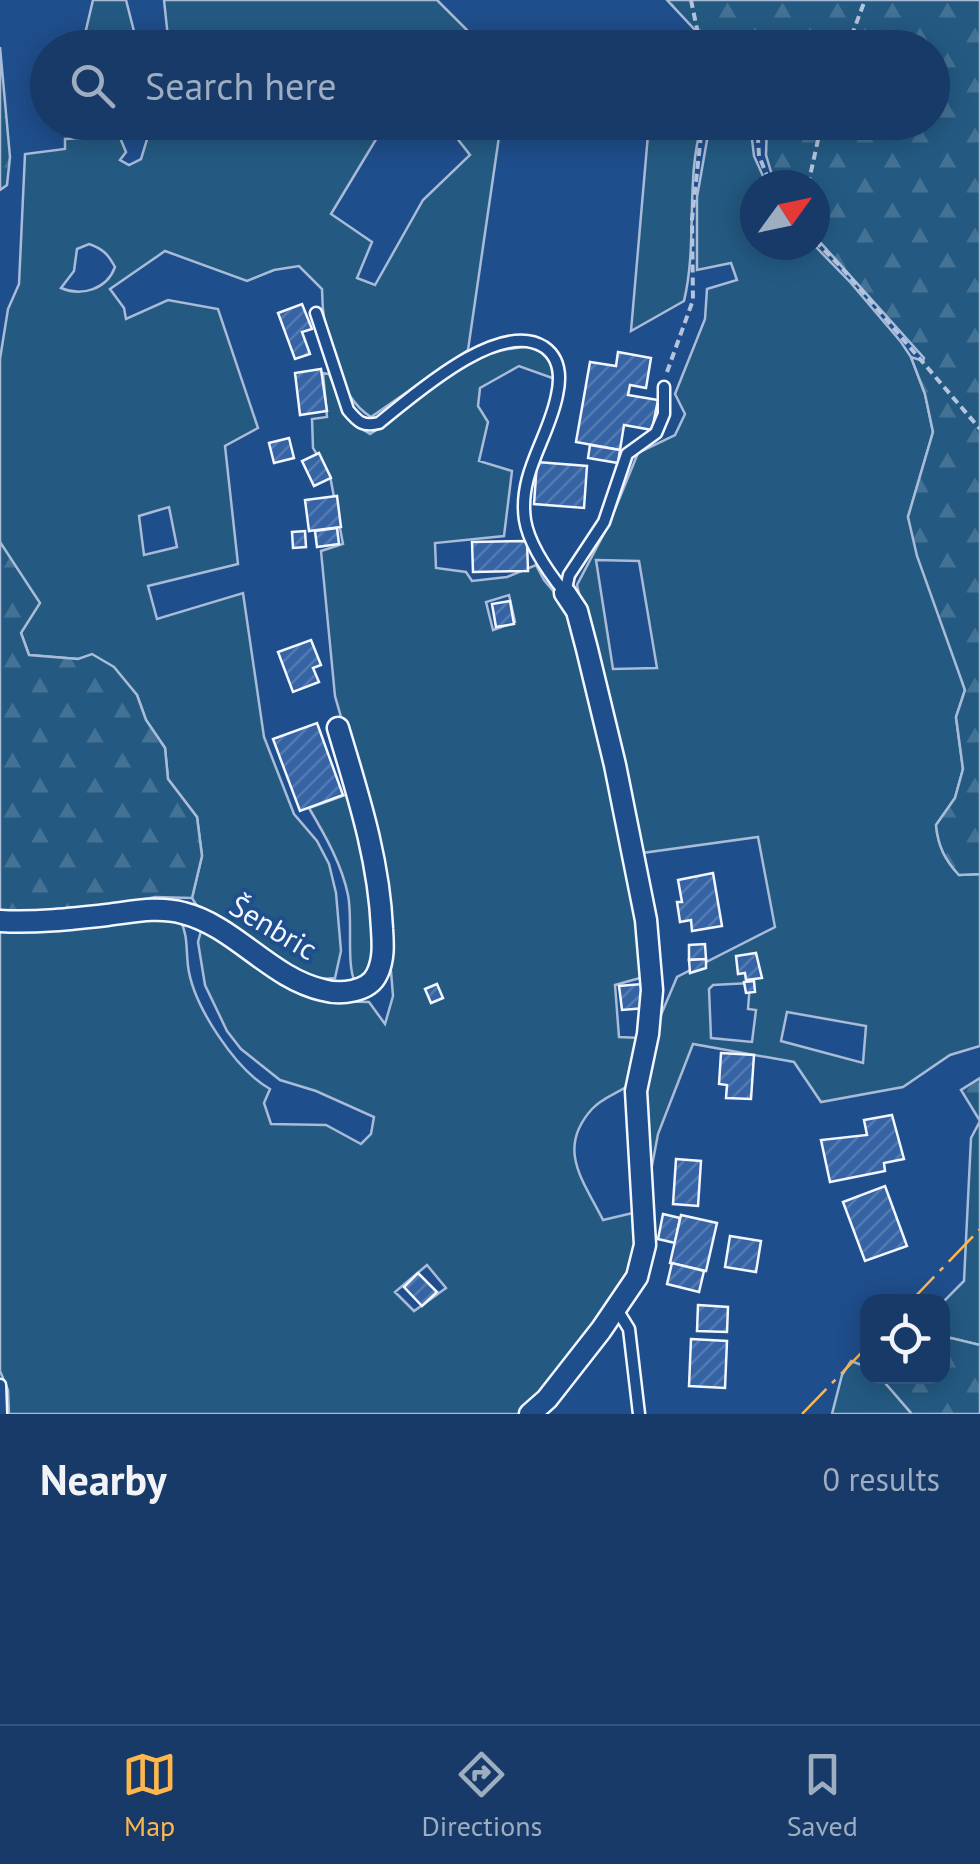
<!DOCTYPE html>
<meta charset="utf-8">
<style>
:root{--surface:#173a69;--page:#20416f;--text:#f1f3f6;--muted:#9eadc0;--line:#36547d;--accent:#ffb74d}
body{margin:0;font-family:"PT Sans",sans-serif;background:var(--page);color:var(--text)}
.controls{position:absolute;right:30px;bottom:30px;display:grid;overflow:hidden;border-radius:20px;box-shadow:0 5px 25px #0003}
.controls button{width:90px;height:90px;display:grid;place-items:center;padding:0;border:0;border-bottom:2px solid var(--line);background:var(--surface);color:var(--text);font:50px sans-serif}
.compass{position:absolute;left:740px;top:170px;width:90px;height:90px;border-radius:50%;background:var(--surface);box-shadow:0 5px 25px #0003;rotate:57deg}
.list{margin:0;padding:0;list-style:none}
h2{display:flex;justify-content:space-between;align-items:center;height:130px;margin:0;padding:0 40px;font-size:42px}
h2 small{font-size:32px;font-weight:400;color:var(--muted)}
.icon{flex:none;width:55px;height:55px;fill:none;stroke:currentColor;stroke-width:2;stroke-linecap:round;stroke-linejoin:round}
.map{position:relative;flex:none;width:980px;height:1414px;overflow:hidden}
.search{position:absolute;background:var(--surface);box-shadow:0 5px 25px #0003;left:30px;right:30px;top:30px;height:110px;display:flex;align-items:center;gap:25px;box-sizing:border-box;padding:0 35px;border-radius:55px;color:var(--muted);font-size:38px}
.sheet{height:310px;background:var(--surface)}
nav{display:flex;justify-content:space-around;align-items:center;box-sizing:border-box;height:140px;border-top:2px solid var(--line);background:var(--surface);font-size:28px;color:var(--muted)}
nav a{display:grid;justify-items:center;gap:5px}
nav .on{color:var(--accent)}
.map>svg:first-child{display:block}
.grass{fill:#245a82;stroke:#a8bbd7;stroke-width:2.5;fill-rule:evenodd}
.forest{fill:url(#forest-firs);stroke:#a8bbd7;stroke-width:2.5}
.building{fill:url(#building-hatch);stroke:#f2f6ff;stroke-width:2.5}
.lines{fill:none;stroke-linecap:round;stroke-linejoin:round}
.lane-casing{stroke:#f2f6ff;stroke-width:15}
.street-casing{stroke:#f2f6ff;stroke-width:25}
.path{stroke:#b3c4dc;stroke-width:4;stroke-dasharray:8 5;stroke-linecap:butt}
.lane{stroke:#1f4e8c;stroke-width:10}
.street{stroke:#1f4e8c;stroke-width:20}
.power{stroke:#ffb74d;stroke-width:2.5;stroke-dasharray:35 8 5 8;stroke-linecap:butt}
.labels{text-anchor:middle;stroke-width:8;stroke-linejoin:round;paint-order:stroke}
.street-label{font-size:30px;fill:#f2f6ff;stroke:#1f4e8c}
</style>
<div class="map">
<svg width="980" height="1414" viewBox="0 0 980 1414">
<defs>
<pattern id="forest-firs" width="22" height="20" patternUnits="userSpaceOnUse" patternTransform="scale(2.5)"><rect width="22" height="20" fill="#245a82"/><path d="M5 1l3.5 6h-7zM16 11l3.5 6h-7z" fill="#447295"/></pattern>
<pattern id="building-hatch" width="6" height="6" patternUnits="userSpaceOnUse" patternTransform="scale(2.5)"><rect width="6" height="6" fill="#3563a3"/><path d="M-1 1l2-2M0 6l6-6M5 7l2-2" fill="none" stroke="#537ab1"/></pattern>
</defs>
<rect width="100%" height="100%" fill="#1f4e8c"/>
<g class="grass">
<path d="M 93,0 L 126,0 L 138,47 L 82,47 Z"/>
<path d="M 164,0 L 437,0 L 484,47 L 169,47 Z"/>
<path d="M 152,123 L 501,123 L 468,350 L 371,417 C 336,396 322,328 322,289 L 299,266 L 274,270 L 247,281 L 165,251 L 110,289 L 124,308 L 126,319 L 168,300 L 218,309 L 258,428 L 225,446 L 238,564 L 148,586 L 157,619 L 243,593 L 264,737 L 294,814 L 317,841 L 329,864 L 336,893 L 341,951 L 335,978 L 311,980 L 262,950 L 224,920 L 197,906 L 192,898 L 202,856 L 197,817 L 168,779 L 165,748 L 146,720 L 137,695 L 78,659 L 29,655 L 21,633 L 0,542 L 0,359 L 8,309 L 19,284 L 25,154 L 65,149 L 65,139 L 99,137 L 108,124 L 116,128 L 126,152 L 120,160 L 129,165 L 141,159 ZM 381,131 L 456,137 L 470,155 L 423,200 L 375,285 L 357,278 L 372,242 L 331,214 ZM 89,244 C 103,249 108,254 115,267 C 107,289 82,297 61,288 L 74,271 L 77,249 ZM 169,507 L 177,547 L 144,555 L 139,516 Z"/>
<path d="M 649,123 L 702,123 C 685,181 698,243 684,301 L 631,331 Z"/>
<path d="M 710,123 L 750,123 L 754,156 L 767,185 L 755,185 L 755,245 L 814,245 L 850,282 L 901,342 L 911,357 L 925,394 L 933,432 L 908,517 L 965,690 L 956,717 L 963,769 L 955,798 L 936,825 C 938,846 945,860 959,875 L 980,874 L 980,1046 L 950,1055 L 903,1087 L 821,1102 L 794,1062 L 693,1044 L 658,1134 L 647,1192 L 641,1099 L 655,1029 L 677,977 L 775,927 L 758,837 L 642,853 L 577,585 L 609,524 L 638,453 L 675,435 L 685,414 L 675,394 L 705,319 L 707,289 L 737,280 L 731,263 L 697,270 L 697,197 ZM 596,560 L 639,561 L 657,668 L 613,669 ZM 750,983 L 748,1009 L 756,1010 L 752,1042 L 711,1038 L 709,989 L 713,985 ZM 787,1012 L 866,1026 L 863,1063 L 781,1041 Z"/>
<path d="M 536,346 L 549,357 L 555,379 L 519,366 L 480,388 L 478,406 L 488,422 L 479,461 L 512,471 L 504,536 L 435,543 L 436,568 L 466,572 L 472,581 L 507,577 L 536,565 L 544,580 L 570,611 L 611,770 L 647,976 L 615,985 L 619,1037 L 641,1038 L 632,1083 C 619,1093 603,1097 592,1109 C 556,1149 583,1180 603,1220 L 641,1211 L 642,1242 L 616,1300 L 522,1414 L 9,1414 L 8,1390 L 0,1371 L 0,931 L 137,917 L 180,919 C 188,935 186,949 188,966 C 193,1006 236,1070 270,1089 L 264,1103 L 271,1124 L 326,1125 L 361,1144 L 371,1134 L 374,1117 L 316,1091 L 280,1080 L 241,1049 L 227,1031 L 205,985 L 198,942 L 201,931 L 209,928 L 305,993 L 326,1001 L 369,1002 L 385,1024 L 393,996 L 388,935 L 351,752 L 335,696 L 321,551 L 343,544 L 330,476 L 313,448 L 312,419 L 327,417 L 323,373 L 329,374 L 350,421 L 370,434 C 434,393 452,350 536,346 ZM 509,595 L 515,622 L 493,630 L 486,602 ZM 427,1265 L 446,1288 L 414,1311 L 395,1292 Z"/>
<path d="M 348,794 L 369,844 L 375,972 L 355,982 C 346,965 353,919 348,895 C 342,865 325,835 309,808 Z"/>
<path d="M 980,1121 L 980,1345 L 951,1338 L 943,1339 L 943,1302 L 964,1281 L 971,1138 Z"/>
<path d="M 851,1361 L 867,1367 L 868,1376 L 880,1377 L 912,1414 L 832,1414 L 842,1375 Z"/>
</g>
<g class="forest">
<path d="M 667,0 L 980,0 L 980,874 L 959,875 C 945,860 938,846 936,825 L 955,798 L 963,769 L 956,717 L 965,690 L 917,556 L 908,517 L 933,432 L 925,394 L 911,357 L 923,361 L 924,358 L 820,242 L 815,230 L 815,185 L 775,185 L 766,155 L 767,123 L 932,122 L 932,48 L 711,47 Z"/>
<path d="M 0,47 L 10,157 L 7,185 L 0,190 Z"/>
<path d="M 0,542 L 40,603 L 21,633 L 29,655 L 78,659 L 92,654 L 114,667 L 137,695 L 146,720 L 165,748 L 168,779 L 197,817 L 202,856 L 192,898 L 155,897 L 87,912 L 0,913 Z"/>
<path d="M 980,1078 L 980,1121 L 961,1090 Z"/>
<path d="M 951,1338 L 980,1345 L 980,1414 L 912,1414 L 880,1377 L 942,1376 L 943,1339 Z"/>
</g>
<g class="building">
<path d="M 302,304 L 312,329 L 302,332 L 310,354 L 295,359 L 278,313 Z"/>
<path d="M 618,352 L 651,358 L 646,388 L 630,385 L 628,395 L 658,400 L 652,430 L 624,425 L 620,450 L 576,442 L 590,362 L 616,366 Z"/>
<path d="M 321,369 L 327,411 L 300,415 L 295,373 Z"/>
<path d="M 289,438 L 294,458 L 274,463 L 269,443 Z"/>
<path d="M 590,445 L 620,450 L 618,463 L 588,458 Z"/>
<path d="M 319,453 L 331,478 L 314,486 L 302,461 Z"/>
<path d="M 537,462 L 587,466 L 584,508 L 534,504 Z"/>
<path d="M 337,496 L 341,527 L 309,531 L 305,500 Z"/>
<path d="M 337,528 L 339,544 L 317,547 L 315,531 Z"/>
<path d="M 305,531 L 306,547 L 293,548 L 292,532 Z"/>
<path d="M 527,541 L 528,571 L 473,572 L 472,542 Z"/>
<path d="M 510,601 L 514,624 L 496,627 L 492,604 Z"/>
<path d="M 311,640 L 321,665 L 313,668 L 319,682 L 293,692 L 278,652 Z"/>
<path d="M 317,723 L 343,795 L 300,811 L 273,739 Z"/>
<path d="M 713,873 L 722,926 L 692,931 L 691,920 L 680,922 L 677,902 L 682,902 L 678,880 Z"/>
<path d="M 705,944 L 706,959 L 689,960 L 689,945 Z"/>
<path d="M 756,953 L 762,978 L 746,980 L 745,973 L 738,974 L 736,956 Z"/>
<path d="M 706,959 L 706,968 L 690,973 L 689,960 Z"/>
<path d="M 754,981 L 755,992 L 746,993 L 744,982 Z"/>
<path d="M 437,984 L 443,998 L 431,1003 L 425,989 Z"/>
<path d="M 642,984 L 645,1008 L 622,1010 L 619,986 Z"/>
<path d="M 721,1053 L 754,1055 L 751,1099 L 726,1098 L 727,1085 L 719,1084 Z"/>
<path d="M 892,1115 L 904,1159 L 884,1163 L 885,1171 L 830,1182 L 821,1140 L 867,1135 L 864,1120 Z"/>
<path d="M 676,1159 L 701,1161 L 698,1206 L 673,1204 Z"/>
<path d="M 885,1186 L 907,1246 L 865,1261 L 843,1202 Z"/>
<path d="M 663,1214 L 680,1218 L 675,1243 L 658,1239 Z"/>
<path d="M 681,1215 L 717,1223 L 706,1271 L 670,1263 Z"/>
<path d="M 730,1236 L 761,1241 L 756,1272 L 725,1267 Z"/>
<path d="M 672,1263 L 704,1271 L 699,1292 L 667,1284 Z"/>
<path d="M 418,1273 L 437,1292 L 422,1306 L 404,1287 Z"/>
<path d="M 698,1305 L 728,1307 L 727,1332 L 697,1331 Z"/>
<path d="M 691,1339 L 727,1341 L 725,1388 L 689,1386 Z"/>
</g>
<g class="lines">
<defs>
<g id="lane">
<path d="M 316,313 L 348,410 C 358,422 363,427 379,423 C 412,397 499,318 544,347 C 560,358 561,377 557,395 C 549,438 518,473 525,520 C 529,545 549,573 565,593"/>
<path d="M 565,593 L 569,575 L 604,522 L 627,454 L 656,433 L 664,414 L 664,387"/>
<path d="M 616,1308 L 629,1329 L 639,1414"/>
<path d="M 0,1385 L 1,1414"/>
</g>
<g id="street">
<path d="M 0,921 C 35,923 72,919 107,915 C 132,912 158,906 183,913 C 235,926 270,978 323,990 C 340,995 369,992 377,974 C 384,960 383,944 382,929 C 379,859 358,795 338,728"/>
<path d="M 530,1414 L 547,1399 L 601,1330 L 637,1277 L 645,1245 L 636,1091 L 648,1034 L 652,990 L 646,920 L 615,765 L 587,649 L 577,611 L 565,593"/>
</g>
</defs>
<use href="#lane" class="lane-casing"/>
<use href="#street" class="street-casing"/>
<g class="path">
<path d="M 691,0 L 701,48"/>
<path d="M 847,48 L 865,0"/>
<path d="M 757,122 L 759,156 L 771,185"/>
<path d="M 808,185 L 822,122"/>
<path d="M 815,241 L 842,268 L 980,429"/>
<path d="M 667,372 L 693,300 L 692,219 L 701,135 L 705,122"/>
</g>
<use href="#lane" class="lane"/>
<use href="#street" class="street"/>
<g class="power">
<path d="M 910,1302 L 980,1229"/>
<path d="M 802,1414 L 868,1346"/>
</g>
</g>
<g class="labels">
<g class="street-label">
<text transform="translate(273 928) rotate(31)" y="10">Šenbric</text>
</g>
</g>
</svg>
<div class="controls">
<button><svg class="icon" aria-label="locate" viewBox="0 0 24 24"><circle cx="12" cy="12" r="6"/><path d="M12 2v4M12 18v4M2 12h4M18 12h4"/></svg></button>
</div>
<svg class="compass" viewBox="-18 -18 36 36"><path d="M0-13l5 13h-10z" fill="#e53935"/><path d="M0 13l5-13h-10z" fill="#9eadc0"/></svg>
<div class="search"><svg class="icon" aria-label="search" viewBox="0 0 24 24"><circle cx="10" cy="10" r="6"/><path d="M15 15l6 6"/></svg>Search here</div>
</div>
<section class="sheet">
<h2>Nearby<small>0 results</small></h2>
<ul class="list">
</ul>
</section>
<nav>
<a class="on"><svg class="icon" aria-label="map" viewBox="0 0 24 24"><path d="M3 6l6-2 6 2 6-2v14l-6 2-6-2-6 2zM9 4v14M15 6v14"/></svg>Map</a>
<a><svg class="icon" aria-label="directions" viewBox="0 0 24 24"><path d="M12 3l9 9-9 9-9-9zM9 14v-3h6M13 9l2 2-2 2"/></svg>Directions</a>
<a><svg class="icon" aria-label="saved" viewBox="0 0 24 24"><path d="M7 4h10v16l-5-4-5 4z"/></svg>Saved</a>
</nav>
